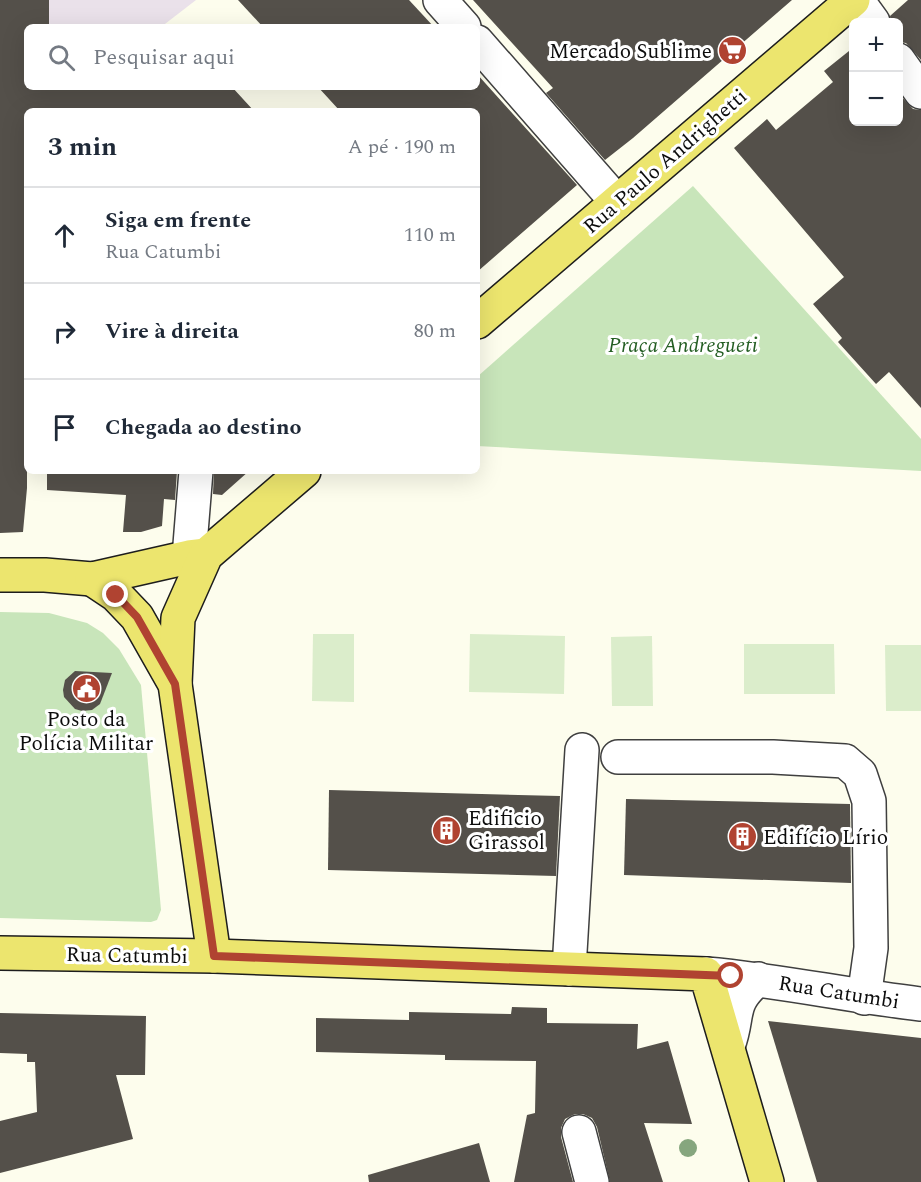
<!DOCTYPE html>
<html lang="pt">
<meta charset="utf-8">
<style>
:root{--surface:#fff;--page:#f2f2f3;--text:#1f2937;--muted:#747a83;--line:#e0e1e3}
body{margin:0;font-family:Spectral,serif;background:var(--page);color:var(--text)}
.controls{position:absolute;right:18px;top:18px;display:grid;overflow:hidden;border-radius:9px;box-shadow:0 6px 24px #0002}
.controls button{width:54px;height:54px;display:grid;place-items:center;padding:0;border:0;border-bottom:2px solid var(--line);background:var(--surface);color:var(--text);font:30px sans-serif}
.stop{position:absolute;width:18px;height:18px;margin:-14px;border:4px solid #b04331;border-radius:50%;background:#fff}
.stop.end{background:#b04331;border-color:#fff;box-shadow:0 2px 6px #0008}
.list{margin:0;padding:0;list-style:none}
h2{display:flex;justify-content:space-between;align-items:center;height:78px;margin:0;padding:0 24px;font-size:26px}
h2 small{font-size:20px;font-weight:400;color:var(--muted)}
.list li{display:grid;grid-template-columns:39px 1fr auto;gap:18px;align-items:center;box-sizing:border-box;height:96px;padding:0 24px;border-top:2px solid var(--line)}
.list b{display:block;font-size:22px;white-space:nowrap}
.list p{margin:0;font-size:20px;white-space:nowrap;color:var(--muted)}
.list em{font-size:20px;font-style:normal;color:var(--muted)}
.icon{flex:none;width:33px;height:33px;fill:none;stroke:currentColor;stroke-width:2;stroke-linecap:round;stroke-linejoin:round}
.map{position:relative;flex:none;width:921px;height:1182px;overflow:hidden}
.search{position:absolute;background:var(--surface);box-shadow:0 6px 24px #0002;left:24px;top:24px;width:456px;height:66px;display:flex;align-items:center;gap:15px;box-sizing:border-box;padding:0 21px;border-radius:9px;color:var(--muted);font-size:22px}
.panel{position:absolute;background:var(--surface);box-shadow:0 6px 24px #0002;left:24px;top:108px;width:456px;height:366px;border-radius:9px}
.map>svg:first-child{display:block}
.industrial{fill:#eae1ea}
.green{fill:#c8e5ba}
.pitch{fill:#dbedcb}
.building{fill:#54504a}
.lines{fill:none;stroke-linecap:round;stroke-linejoin:round}
.minor-casing{stroke:#3f3f3f;stroke-width:36}
.major-casing{stroke:#1d1d1d;stroke-width:36}
.minor{stroke:#fff;stroke-width:33}
.major{stroke:#ece56e;stroke-width:33}
.tree{fill:#86a67e}
.route{stroke:#b04331;stroke-width:8}
.labels{text-anchor:middle;stroke-width:6;stroke-linejoin:round;paint-order:stroke}
.poi-label{font-size:21px;fill:#0c0c0c;stroke:#fff;text-anchor:start}
.street-label{font-size:21px;fill:#0c0c0c;stroke:#fff}
.park-label{font-size:21px;font-style:italic;fill:#245e23;stroke:#fff}
</style>
<div class="map">
<svg width="921" height="1182" viewBox="0 0 921 1182">
<rect width="100%" height="100%" fill="#fdfded"/>
<path class="industrial" d="M 4,0 L 196,0 L 161,27 L 27,27 Z"/>
<g class="green">
<path d="M 693,186 L 921,439 L 921,471 L 477,446 L 477,377 Z"/>
<path d="M 0,612 L 49,613 L 87,623 L 103,633 L 119,649 L 141,685 L 161,910 L 157,920 L 151,922 L 0,918 Z"/>
</g>
<g class="pitch">
<path d="M 313,634 L 354,634 L 354,702 L 312,701 Z"/>
<path d="M 470,634 L 565,636 L 564,694 L 469,692 Z"/>
<path d="M 652,636 L 653,706 L 612,706 L 611,637 Z"/>
<path d="M 744,644 L 834,644 L 835,694 L 744,694 Z"/>
<path d="M 885,645 L 921,645 L 921,711 L 886,711 Z"/>
</g>
<g class="building">
<path d="M 0,0 L 49,0 L 49,27 L 27,27 L 27,87 L 232,87 L 254,111 L 27,111 L 27,488 L 23,532 L 0,533 Z"/>
<path d="M 238,0 L 409,0 L 434,27 L 263,27 Z"/>
<path d="M 473,0 L 792,0 L 633,138 L 605,160 L 546,93 L 553,88 Z"/>
<path d="M 908,0 L 921,0 L 921,60 L 906,43 L 898,42 L 898,22 L 891,22 L 890,16 Z"/>
<path d="M 854,47 L 854,122 L 898,122 L 898,93 L 913,109 L 921,110 L 921,408 L 889,372 L 876,384 L 838,342 L 842,338 L 813,304 L 844,277 L 734,148 L 767,119 L 776,130 L 833,82 L 824,71 Z"/>
<path d="M 477,74 L 577,185 L 477,272 L 477,111 L 340,111 L 318,87 L 477,87 Z"/>
<path d="M 47,471 L 177,471 L 175,500 L 164,499 L 162,526 L 141,532 L 123,532 L 126,495 L 47,490 Z"/>
<path d="M 214,471 L 249,471 L 222,495 L 213,494 Z"/>
<path d="M 75,671 L 112,673 L 100,704 L 92,710 L 82,711 L 75,709 L 64,697 L 63,690 L 65,680 Z"/>
<path d="M 329,790 L 560,796 L 556,876 L 328,870 Z"/>
<path d="M 626,799 L 850,804 L 851,883 L 624,875 Z"/>
<path d="M 512,1007 L 547,1008 L 547,1023 L 638,1024 L 637,1049 L 668,1041 L 692,1124 L 644,1123 L 663,1182 L 610,1182 L 597,1127 L 592,1118 L 583,1114 L 575,1114 L 565,1119 L 561,1128 L 561,1137 L 573,1182 L 514,1182 L 527,1115 L 535,1113 L 536,1061 L 445,1060 L 445,1055 L 316,1052 L 316,1018 L 409,1020 L 409,1012 L 511,1014 Z"/>
<path d="M 0,1013 L 146,1016 L 145,1075 L 116,1075 L 133,1139 L 0,1173 L 0,1121 L 37,1112 L 35,1062 L 27,1062 L 27,1054 L 0,1053 Z"/>
<path d="M 768,1021 L 921,1038 L 921,1182 L 817,1182 Z"/>
<path d="M 479,1143 L 490,1182 L 369,1182 L 368,1175 Z"/>
</g>
<g class="lines">
<defs>
<g id="minor">
<path d="M 440,0 L 464,27"/>
<path d="M 857,0 L 873,22"/>
<path d="M 477,42 L 617,202"/>
<path d="M 898,60 L 921,92"/>
<path d="M 189,557 L 196,471"/>
<path d="M 618,757 L 773,757 L 845,761 L 860,774 L 869,801 L 871,948 L 864,998"/>
<path d="M 569,969 L 582,750"/>
<path d="M 706,974 C 778,980 849,996 921,1004"/>
<path d="M 728,1046 C 740,1014 728,1005 758,979"/>
<path d="M 579,1132 L 592,1182"/>
</g>
<g id="major">
<path d="M 477,322 L 853,0"/>
<path d="M 0,575 L 45,575 L 92,579 L 189,557 L 206,555"/>
<path d="M 92,579 L 116,595 L 137,617 L 175,684 L 214,956"/>
<path d="M 175,684 L 178,618 L 206,555 L 304,471"/>
<path d="M 0,953 L 214,956 L 706,974 L 767,1182"/>
</g>
</defs>
<use href="#minor" class="minor-casing"/>
<use href="#major" class="major-casing"/>
<use href="#minor" class="minor"/>
<use href="#major" class="major"/>
</g>
<circle class="tree" cx="688" cy="1148" r="9"/>
<g class="lines">
<path class="route" d="M 116,595 L 137,617 L 175,684 L 214,956 L 731,976"/>
</g>
<defs>
<symbol id="supermarket-disc" viewBox="-11 -11 22 22"><circle r="9.5" fill="#b04331" stroke="#fff"/><path d="M-6-5.5h2.5l.6 2H6L4.5 2H-2.5L-4.4-4H-6ZM-1.5 3.2a1.3 1.3 0 1 0 .1 0ZM3 3.2a1.3 1.3 0 1 0 .1 0Z" fill="#fff"/></symbol>
<symbol id="civic-disc" viewBox="-11 -11 22 22"><circle r="9.5" fill="#b04331" stroke="#fff"/><path d="M-.6-6.5H3V-4.5H.6V-3L4-1V1h2V6H-6V1h2V-1L-.6-3ZM-1.2 2.5V6h2.4V2.5Z" fill="#fff"/></symbol>
<symbol id="building-disc" viewBox="-11 -11 22 22"><circle r="9.5" fill="#b04331" stroke="#fff"/><path d="M-4-6H4V6H1V3H-1V6H-4ZM-2.5-4.3h1.7v1.8h-1.7ZM.8-4.3h1.7v1.8H.8ZM-2.5-1h1.7V.8h-1.7ZM.8-1h1.7V.8H.8Z" fill="#fff"/></symbol>
</defs>
<g fill-rule="evenodd">
<use href="#supermarket-disc" x="716" y="34" width="33" height="33"/>
<use href="#civic-disc" x="70" y="672" width="33" height="33"/>
<use href="#building-disc" x="430" y="814" width="33" height="33"/>
<use href="#building-disc" x="726" y="820" width="33" height="33"/>
</g>
<g class="labels">
<g class="poi-label">
<text x="712" y="58" text-anchor="end">Mercado Sublime</text>
<text x="86" y="726" text-anchor="middle">Posto da<tspan x="86" dy="24">Polícia Militar</tspan></text>
<text x="468" y="825">Edificio<tspan x="468" dy="24">Girassol</tspan></text>
<text x="763" y="844">Edifício Lírio</text>
</g>
<g class="street-label">
<text transform="translate(665 161) rotate(-41)" y="7">Rua Paulo Andrighetti</text>
<text transform="translate(127 955) rotate(1)" y="7">Rua Catumbi</text>
<text transform="translate(839 992) rotate(9)" y="7">Rua Catumbi</text>
</g>
<g class="park-label">
<text x="683" y="352">Praça Andregueti</text>
</g>
</g>
</svg>
<div class="controls">
<button>+</button>
<button>−</button>
</div>
<div class="stop" style="left:731px;top:976px"></div>
<div class="stop end" style="left:116px;top:595px"></div>
<div class="search"><svg class="icon" aria-label="search" viewBox="0 0 24 24"><circle cx="10" cy="10" r="6"/><path d="M15 15l6 6"/></svg>Pesquisar aqui</div>
<section class="panel">
<h2>3 min<small>A pé · 190 m</small></h2>
<ul class="list">
<li><svg class="icon" aria-label="ahead" viewBox="0 0 24 24"><path d="M12 20V5M6 11l6-6 6 6"/></svg><div><b>Siga em frente</b><p>Rua Catumbi</p></div><em>110 m</em></li>
<li><svg class="icon" aria-label="right" viewBox="0 0 24 24"><path d="M7 20v-9h11M14 6l5 5-5 5"/></svg><div><b>Vire à direita</b></div><em>80 m</em></li>
<li><svg class="icon" aria-label="arrive" viewBox="0 0 24 24"><path d="M6 21V4h12l-3 4 3 4H6"/></svg><div><b>Chegada ao destino</b></div></li>
</ul>
</section>
</div>
